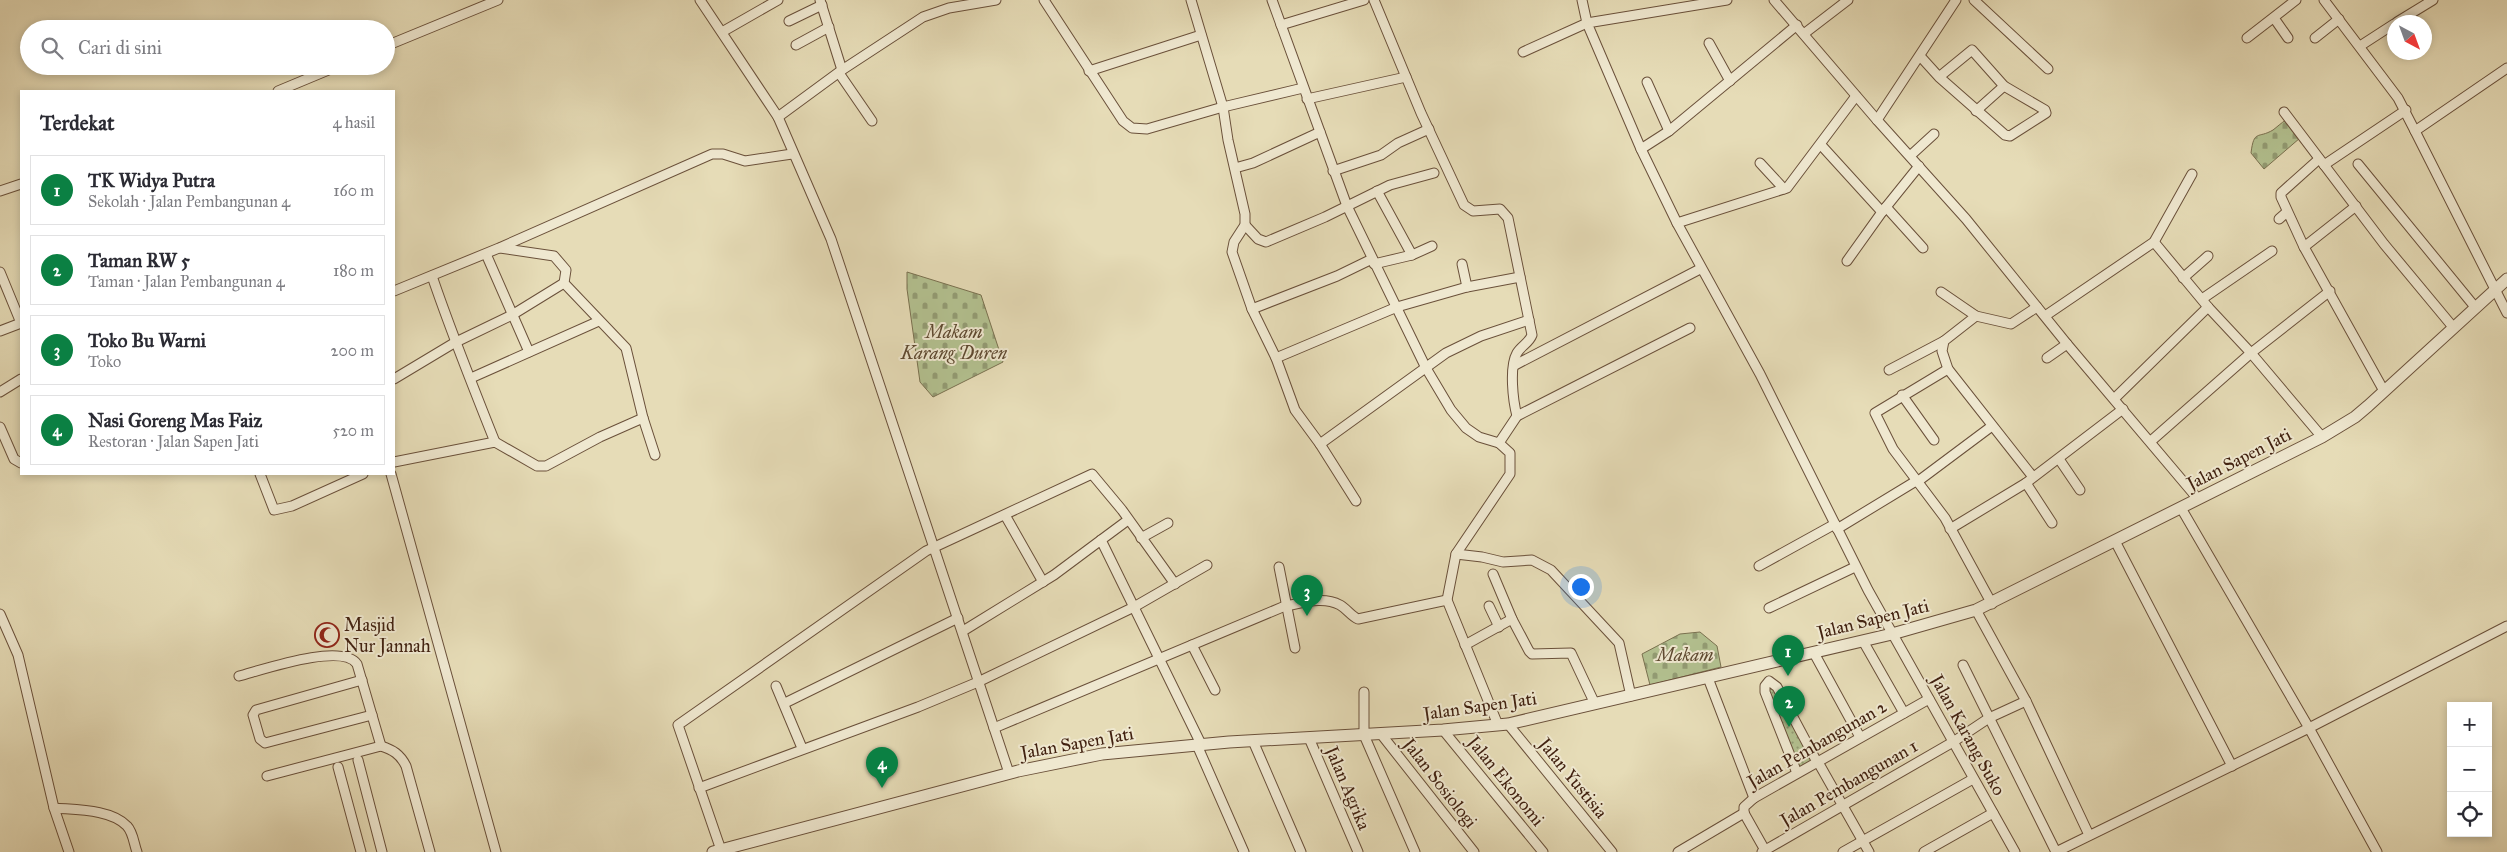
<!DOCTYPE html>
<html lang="id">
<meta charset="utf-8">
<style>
:root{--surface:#fff;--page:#f2f2f3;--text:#2b2b33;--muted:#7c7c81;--line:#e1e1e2;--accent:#0b8043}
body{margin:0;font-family:"IM FELL Great Primer",serif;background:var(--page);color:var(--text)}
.controls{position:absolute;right:15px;bottom:15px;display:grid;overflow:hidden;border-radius:0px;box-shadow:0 2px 8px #0003}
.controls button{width:45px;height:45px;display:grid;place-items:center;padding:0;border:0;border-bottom:1px solid var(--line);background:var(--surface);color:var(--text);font:25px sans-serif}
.compass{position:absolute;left:2387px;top:15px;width:45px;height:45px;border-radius:50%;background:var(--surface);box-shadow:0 2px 8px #0003;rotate:139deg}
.you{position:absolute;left:1580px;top:586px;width:18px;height:18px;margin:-12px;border:4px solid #fff;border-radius:50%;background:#1a73e8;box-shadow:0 0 0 8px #1a73e833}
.badge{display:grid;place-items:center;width:32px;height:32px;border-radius:50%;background:var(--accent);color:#fff;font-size:16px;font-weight:700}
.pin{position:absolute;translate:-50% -41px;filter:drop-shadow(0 1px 2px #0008)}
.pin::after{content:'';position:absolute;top:26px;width:18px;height:15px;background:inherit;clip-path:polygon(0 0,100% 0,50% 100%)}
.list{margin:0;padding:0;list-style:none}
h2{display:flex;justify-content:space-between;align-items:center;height:65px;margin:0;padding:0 20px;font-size:21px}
h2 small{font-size:16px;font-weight:400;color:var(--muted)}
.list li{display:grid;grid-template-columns:32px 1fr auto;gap:15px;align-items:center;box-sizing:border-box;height:70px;margin:0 10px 10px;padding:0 10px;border:1px solid var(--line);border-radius:0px}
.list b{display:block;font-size:19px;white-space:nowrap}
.list p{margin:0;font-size:16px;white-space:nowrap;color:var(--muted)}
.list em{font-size:16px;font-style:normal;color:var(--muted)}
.icon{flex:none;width:28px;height:28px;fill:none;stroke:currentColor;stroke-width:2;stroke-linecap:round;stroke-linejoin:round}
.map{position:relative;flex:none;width:2507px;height:852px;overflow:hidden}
.search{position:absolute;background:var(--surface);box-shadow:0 2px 8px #0003;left:20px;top:20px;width:375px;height:55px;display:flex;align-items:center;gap:12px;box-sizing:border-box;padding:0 18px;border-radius:28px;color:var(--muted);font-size:19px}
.panel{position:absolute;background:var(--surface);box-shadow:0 2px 8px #0003;left:20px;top:90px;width:375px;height:385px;border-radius:0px}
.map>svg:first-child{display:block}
.cemetery{fill:url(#cemetery-stones);stroke:#7a7150}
.park{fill:url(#park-dots);stroke:#7a7150}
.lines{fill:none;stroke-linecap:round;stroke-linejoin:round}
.minor-casing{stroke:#6a503a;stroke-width:11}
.tertiary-casing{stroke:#6a503a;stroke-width:13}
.minor{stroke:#efe8d0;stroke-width:9}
.tertiary{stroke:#efe8d0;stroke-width:11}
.labels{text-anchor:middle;stroke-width:4;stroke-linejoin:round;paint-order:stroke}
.park-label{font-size:18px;font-style:italic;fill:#5e4930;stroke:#efe8d0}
.street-label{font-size:18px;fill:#412110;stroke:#efe8d0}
.poi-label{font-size:18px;fill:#412110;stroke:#efe8d0;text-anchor:start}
</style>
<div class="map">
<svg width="2507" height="852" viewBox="0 0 2507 852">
<defs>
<pattern id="cemetery-stones" width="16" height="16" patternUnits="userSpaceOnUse" patternTransform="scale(1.25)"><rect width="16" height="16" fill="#b3c190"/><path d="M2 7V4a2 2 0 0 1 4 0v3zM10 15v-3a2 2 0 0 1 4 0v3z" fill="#939c74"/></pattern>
<pattern id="park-dots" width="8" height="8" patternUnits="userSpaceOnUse" patternTransform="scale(1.25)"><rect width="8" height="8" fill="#b3c190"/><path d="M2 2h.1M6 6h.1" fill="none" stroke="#939c74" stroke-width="1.8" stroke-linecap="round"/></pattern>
</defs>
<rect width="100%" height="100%" fill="#e6dcb7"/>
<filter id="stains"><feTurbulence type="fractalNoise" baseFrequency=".004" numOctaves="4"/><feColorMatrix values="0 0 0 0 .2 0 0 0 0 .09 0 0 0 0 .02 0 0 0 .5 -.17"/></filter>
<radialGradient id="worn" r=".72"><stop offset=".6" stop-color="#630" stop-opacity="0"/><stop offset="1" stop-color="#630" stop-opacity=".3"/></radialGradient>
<g class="cemetery">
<path d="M 2286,120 L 2300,138 L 2264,169 L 2251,153 C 2254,129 2258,139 2273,130 C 2277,127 2281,123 2286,120 Z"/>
<path d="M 907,272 L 981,295 L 1003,362 L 933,397 L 920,382 L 907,289 Z"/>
<path d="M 1700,632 L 1717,646 L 1721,667 L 1650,685 L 1642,654 L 1680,634 Z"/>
</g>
<path class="park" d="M 1770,683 L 1813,760 L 1799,769 L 1767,685 Z"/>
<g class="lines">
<defs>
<g id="minor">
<path d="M 700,0 L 778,117 L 831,239 L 1009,773"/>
<path d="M 820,0 L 842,70"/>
<path d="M 1044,0 L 1123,121 L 1132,128 L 1147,129 L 1223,107 L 1303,88"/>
<path d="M 1191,0 L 1223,107 L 1228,140 L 1245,214 L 1245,225 L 1234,242 L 1232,252 L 1252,309 L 1276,358 L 1295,410 L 1320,444 L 1356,501"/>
<path d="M 1272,0 L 1347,206 L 1426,368 L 1451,410 L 1466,428 L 1479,437 L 1499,443 L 1517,416 L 1690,328"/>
<path d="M 1374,0 L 1421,113 L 1464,205 L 1473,211 L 1500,209 L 1508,218 L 1532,335 C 1529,343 1521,346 1517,353 C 1509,367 1513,401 1517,416"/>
<path d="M 1727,0 L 1587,23 L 1641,149 L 1677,223 L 1760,374 L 1868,590 L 2015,852"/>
<path d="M 1774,0 L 1877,120 L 1966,219 L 2067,344 L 2198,499"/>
<path d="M 1974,0 L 2048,69"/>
<path d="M 2324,0 L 2398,98 L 2415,131 L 2507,68"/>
<path d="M 2274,18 L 2288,38"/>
<path d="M 789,21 L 822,5"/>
<path d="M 2397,22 L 2433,0"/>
<path d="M 1281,25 L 1364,0"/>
<path d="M 722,32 L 778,0"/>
<path d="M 1805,33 L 1848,0"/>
<path d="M 2247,38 L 2296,0"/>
<path d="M 2315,38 L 2339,19"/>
<path d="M 1709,43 L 1730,81"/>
<path d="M 796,45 L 829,27"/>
<path d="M 386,46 L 498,0"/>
<path d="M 2360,46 L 2394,24"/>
<path d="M 1523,52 L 1587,23 L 1582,0"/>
<path d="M 1920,56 L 1939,77 L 2005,135 L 2010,136 L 2046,113 L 2045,110 L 2004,86 L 1972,50 L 1939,77"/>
<path d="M 1089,71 L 1201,35"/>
<path d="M 839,73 L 872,121"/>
<path d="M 1647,82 L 1669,131"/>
<path d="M 278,91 L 338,66"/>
<path d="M 1307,99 L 1406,77"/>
<path d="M 1976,111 L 2004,86"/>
<path d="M 2284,112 L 2384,244 L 2453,327"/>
<path d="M 778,117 L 842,70 L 923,17 L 949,8 L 996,0"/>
<path d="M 1877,120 L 1956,0"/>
<path d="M 2415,131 L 2507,313"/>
<path d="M 1821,145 L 1882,212"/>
<path d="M 1641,149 L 1669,131 L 1797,25"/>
<path d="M 1910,156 L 1934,134"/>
<path d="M 2319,159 L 2281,193 L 2281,197 L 2304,247 L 2384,391"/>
<path d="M 1760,163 L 1784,189"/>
<path d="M 2358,164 L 2475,307"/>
<path d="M 2324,165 L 2406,110"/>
<path d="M 1235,168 L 1253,163 L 1320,132"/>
<path d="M 1333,171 L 1381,155 L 1398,143 L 1429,129"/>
<path d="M 0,191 L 21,184"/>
<path d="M 1377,191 L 1412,255"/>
<path d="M 1886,207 L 1923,248"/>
<path d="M 2279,219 L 2287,212"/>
<path d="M 1677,223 L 1787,188 L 1856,96"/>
<path d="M 1245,225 L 1258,239 L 1266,242 L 1325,217 L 1390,185 L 1434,173"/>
<path d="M 2154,242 L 2208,307 L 2251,353 L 2322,437"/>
<path d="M 2304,247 L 2356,206"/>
<path d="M 500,248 L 554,256 L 566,270 L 564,283 L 626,348 L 643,418 L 655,455"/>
<path d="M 486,254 L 529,352"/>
<path d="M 1847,261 L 1882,212 L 1919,166"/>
<path d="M 1374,264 L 1412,255 L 1432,246"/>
<path d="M 1462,264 L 1467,287"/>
<path d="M 0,272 L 21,323"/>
<path d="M 432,276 C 451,332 473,387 495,442"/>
<path d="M 2183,278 L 2208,256"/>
<path d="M 394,291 L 499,248 L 712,154 L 723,154 L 745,161 L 792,154"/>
<path d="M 1941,292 L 1976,316 L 2011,324 L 2037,307"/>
<path d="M 2202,299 L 2272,251"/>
<path d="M 1252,309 L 1337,276 L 1372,259"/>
<path d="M 1976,316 L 1944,341 L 1942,351 L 1948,369 L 2033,477"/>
<path d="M 2045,316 L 2154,242 L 2192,174"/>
<path d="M 0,331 L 21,323"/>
<path d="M 1276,358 L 1397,307 L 1467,287 L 1520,277"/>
<path d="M 2047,358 L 2067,344"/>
<path d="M 1515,365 L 1700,269"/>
<path d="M 1948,369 L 1875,413 L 1893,449 L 1945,518 L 1992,604"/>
<path d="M 1889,370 L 1944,341"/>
<path d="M 471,378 L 599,321"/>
<path d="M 394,379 L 454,343 L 512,315 L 564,283"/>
<path d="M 0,392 L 21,379"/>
<path d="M 1902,395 L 1934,440"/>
<path d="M 2115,398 L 2208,307"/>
<path d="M 0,427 L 14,459 L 21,463"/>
<path d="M 2151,441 L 2251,353 L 2330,291"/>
<path d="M 1320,444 L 1446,353 L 1481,336 L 1529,320"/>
<path d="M 2059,459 L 2080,490"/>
<path d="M 394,462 L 495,442 L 537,466 L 546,466 L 600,437 L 643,418"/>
<path d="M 260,474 L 274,510 L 292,506 L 363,474"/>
<path d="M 391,474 L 496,852"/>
<path d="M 1917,482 L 1992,426"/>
<path d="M 2026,483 L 2052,523"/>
<path d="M 2181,508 L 2309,728 L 2377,852"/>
<path d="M 1005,515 L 1043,582"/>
<path d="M 1837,529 L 1916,481"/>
<path d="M 1950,529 L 2026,483 L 2123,409"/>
<path d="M 1141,538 L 1168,523"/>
<path d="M 1101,540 L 1128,520"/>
<path d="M 2115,541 L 2232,766"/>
<path d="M 1456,554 L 1482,557 L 1503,562 L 1532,560 L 1551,570 L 1619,643 L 1631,696"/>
<path d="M 1759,566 L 1835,524"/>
<path d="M 1279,567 L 1295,648"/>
<path d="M 1493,574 L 1512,619 L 1529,651 L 1532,654 L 1571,653 L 1595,704"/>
<path d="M 1489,606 L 1499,627"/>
<path d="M 1769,608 L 1855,567"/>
<path d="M 1976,610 L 2026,701 L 2089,835"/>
<path d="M 0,614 L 18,655 L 54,808 L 69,852"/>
<path d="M 963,631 L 1054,575 L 1101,540 L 1201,744"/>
<path d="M 1863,641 L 1904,713"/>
<path d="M 1192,645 L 1215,690"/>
<path d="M 1465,645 L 1512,619"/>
<path d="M 1814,653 L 1860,737"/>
<path d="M 1963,665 L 2056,852"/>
<path d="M 239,676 C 262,670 342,642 357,664 L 381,746"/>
<path d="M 1708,678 L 1754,798"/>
<path d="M 362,680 L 256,710 L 253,715 L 260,739 L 265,743 L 372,715"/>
<path d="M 776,686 L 802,748"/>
<path d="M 1364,692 L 1364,735 L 1415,852"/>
<path d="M 785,703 L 958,618"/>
<path d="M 1508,724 L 1612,852"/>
<path d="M 1498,725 L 1447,600 L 1456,554 L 1510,474 L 1510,453 L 1499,443"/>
<path d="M 994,728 L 1285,606 C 1303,603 1323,596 1340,605 C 1347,609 1351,616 1358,619 L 1447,600"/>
<path d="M 1443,730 L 1543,852"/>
<path d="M 1381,734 L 1474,852"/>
<path d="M 1309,738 L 1358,852"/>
<path d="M 1253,741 L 1301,852"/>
<path d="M 1197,745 L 1244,852"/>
<path d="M 358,760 L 382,852"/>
<path d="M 1818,762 L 1869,852"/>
<path d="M 338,767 L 361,852"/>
<path d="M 1797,773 L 1765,692 L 1765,686 L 1769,681 L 1777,687 L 1817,762"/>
<path d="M 267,776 L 381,746 C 393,750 400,754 406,766 L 430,852"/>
<path d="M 699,788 L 918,707 L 978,682 L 1134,607 L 1207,565"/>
<path d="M 54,808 C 75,810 111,809 127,826 C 133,832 134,844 137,852"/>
<path d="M 1744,813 L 1744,807 L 1754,798 L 1929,699"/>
<path d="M 1744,813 L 1766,852"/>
<path d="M 721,850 L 678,725 L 926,551 L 1092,474 L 1122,510 L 1175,584"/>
<path d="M 1678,852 L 1744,813"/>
<path d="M 1762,852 L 1953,742 L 1989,718 L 2026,701"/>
<path d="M 1843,852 L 1973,779"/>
<path d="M 1924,852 L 1993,813"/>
<path d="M 2056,852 L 2309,728 L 2507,626"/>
</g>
<path id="tertiary" d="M 713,852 L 1018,771 L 1102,754 L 1229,742 L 1443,730 L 1508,724 L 1892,634 L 1976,610 L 2322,437 L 2355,417 L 2368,406 L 2507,279"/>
</defs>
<use href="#minor" class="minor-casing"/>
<use href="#tertiary" class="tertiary-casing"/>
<use href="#minor" class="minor"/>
<use href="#tertiary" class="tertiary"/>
</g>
<defs>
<symbol id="mosque-ring" viewBox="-11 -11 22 22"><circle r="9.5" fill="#efe8d0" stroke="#8f2418" stroke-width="1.5"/><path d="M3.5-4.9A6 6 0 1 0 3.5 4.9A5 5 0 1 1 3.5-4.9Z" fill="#8f2418"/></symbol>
</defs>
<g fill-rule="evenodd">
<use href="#mosque-ring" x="313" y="621" width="28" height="28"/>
</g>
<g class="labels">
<g class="park-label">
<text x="954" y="338">Makam<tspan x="954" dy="21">Karang Duren</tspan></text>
<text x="1685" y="661">Makam</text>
</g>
<g class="street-label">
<text transform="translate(2239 459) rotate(-27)" y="6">Jalan Sapen Jati</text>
<text transform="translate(1873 619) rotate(-14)" y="6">Jalan Sapen Jati</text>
<text transform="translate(1480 706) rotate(-8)" y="6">Jalan Sapen Jati</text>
<text transform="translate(1968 735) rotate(61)" y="6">Jalan Karang Suko</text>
<text transform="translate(1077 743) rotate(-10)" y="6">Jalan Sapen Jati</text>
<text transform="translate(1817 744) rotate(-30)" y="6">Jalan Pembangunan 2</text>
<text transform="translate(1573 778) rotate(51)" y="6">Jalan Yustisia</text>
<text transform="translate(1506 781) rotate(51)" y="6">Jalan Ekonomi</text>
<text transform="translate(1440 783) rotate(52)" y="6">Jalan Sosiologi</text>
<text transform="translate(1849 783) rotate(-30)" y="6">Jalan Pembangunan 1</text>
<text transform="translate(1348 788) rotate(67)" y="6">Jalan Agrika</text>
</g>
<g class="poi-label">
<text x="344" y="631">Masjid<tspan x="344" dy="21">Nur Jannah</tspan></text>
</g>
</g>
<rect width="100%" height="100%" filter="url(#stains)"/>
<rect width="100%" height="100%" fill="url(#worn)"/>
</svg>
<div class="controls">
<button>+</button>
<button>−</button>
<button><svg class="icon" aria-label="locate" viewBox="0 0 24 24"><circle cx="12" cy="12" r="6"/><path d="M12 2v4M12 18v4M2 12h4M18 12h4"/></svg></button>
</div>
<svg class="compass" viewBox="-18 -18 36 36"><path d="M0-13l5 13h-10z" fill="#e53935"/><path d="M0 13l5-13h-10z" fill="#7c7c81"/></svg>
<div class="you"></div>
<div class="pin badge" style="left:1788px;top:676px">1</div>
<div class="pin badge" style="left:1789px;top:727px">2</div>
<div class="pin badge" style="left:1307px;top:616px">3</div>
<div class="pin badge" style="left:882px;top:788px">4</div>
<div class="search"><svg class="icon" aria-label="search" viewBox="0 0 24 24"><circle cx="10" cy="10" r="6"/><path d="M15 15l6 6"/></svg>Cari di sini</div>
<section class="panel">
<h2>Terdekat<small>4 hasil</small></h2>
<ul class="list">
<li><span class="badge">1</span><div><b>TK Widya Putra</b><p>Sekolah · Jalan Pembangunan 4</p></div><em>160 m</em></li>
<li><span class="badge">2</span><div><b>Taman RW 5</b><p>Taman · Jalan Pembangunan 4</p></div><em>180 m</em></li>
<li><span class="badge">3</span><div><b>Toko Bu Warni</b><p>Toko</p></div><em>200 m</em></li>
<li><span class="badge">4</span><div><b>Nasi Goreng Mas Faiz</b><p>Restoran · Jalan Sapen Jati</p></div><em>520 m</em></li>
</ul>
</section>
</div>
